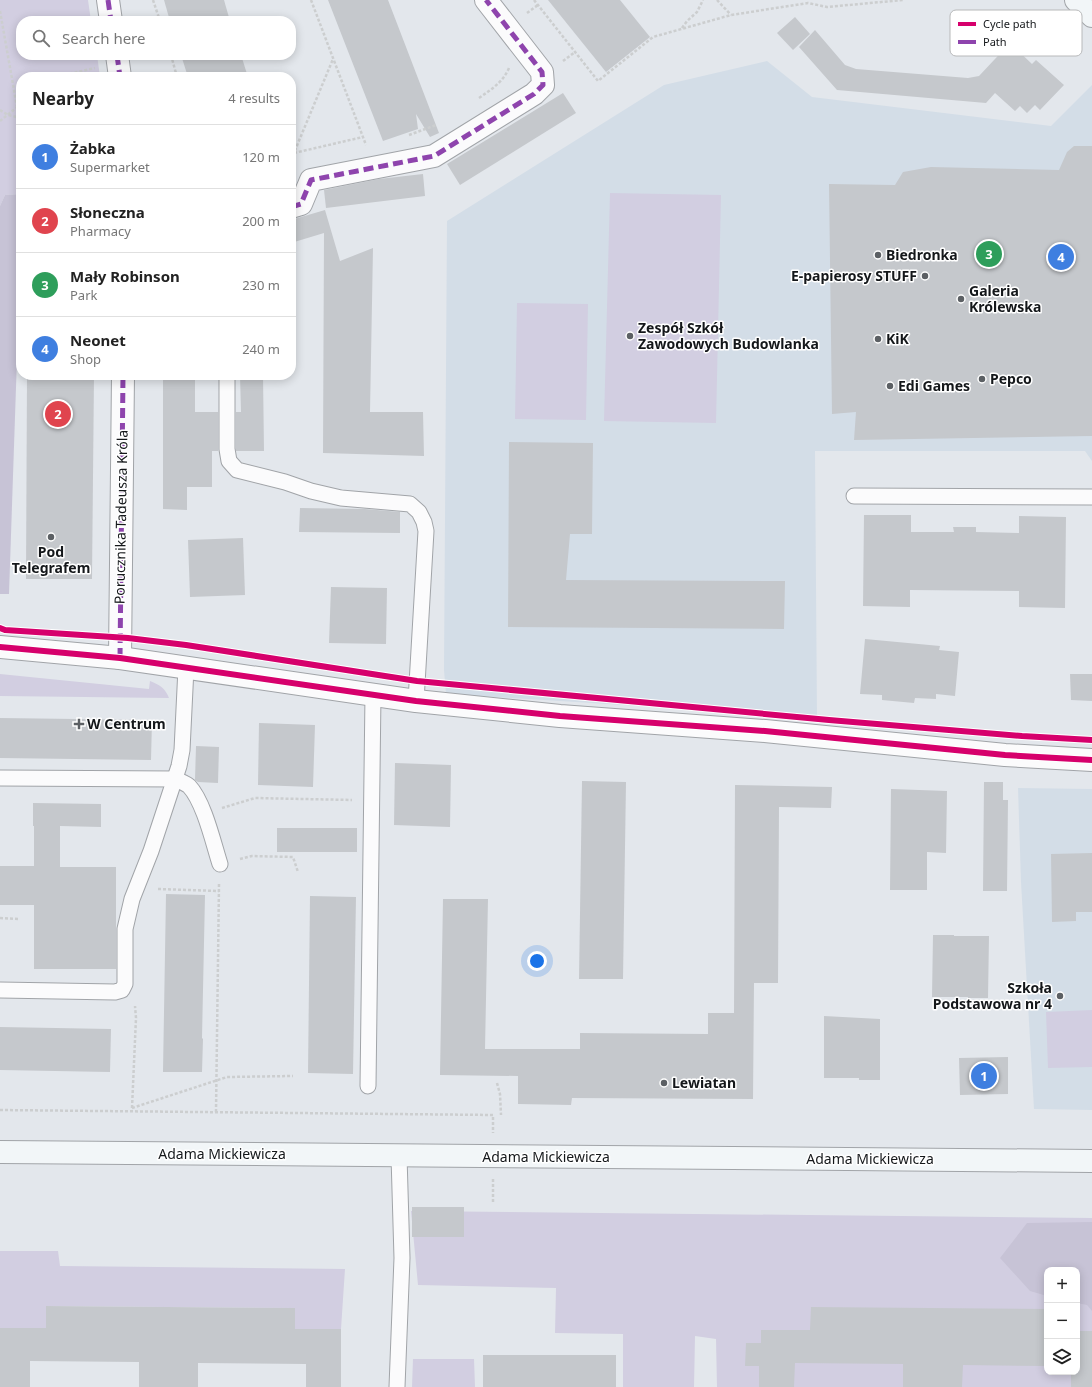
<!DOCTYPE html>
<meta charset="utf-8">
<style>
:root{--surface:#fff;--page:#f6f6f6;--text:#222;--muted:#767676;--line:#e0e0e0;--accent:#5c6064}
body{margin:0;font-family:"Noto Sans",sans-serif;background:var(--page);color:var(--text)}
.controls{position:absolute;right:12px;bottom:12px;display:grid;overflow:hidden;border-radius:8px;box-shadow:0 2px 10px #0003}
.controls button{width:36px;height:36px;display:grid;place-items:center;padding:0;border:0;border-bottom:1px solid var(--line);background:var(--surface);color:var(--text);font:20px sans-serif}
.you{position:absolute;left:537px;top:961px;width:14px;height:14px;margin:-10px;border:3px solid #fff;border-radius:50%;background:#1a73e8;box-shadow:0 0 0 6px #1a73e833}
.badge{display:grid;place-items:center;width:26px;height:26px;border-radius:50%;background:var(--accent);color:#fff;font-size:13px;font-weight:700}
.pin{position:absolute;translate:-50% -50%;border:2px solid #fff;box-shadow:0 1px 4px #0006}
.list{margin:0;padding:0;list-style:none}
h2{display:flex;justify-content:space-between;align-items:center;height:52px;margin:0;padding:0 16px;font-size:17px}
h2 small{font-size:13px;font-weight:400;color:var(--muted)}
.list li{display:grid;grid-template-columns:26px 1fr auto;gap:12px;align-items:center;box-sizing:border-box;height:64px;padding:0 16px;border-top:1px solid var(--line)}
.list b{display:block;font-size:15px;white-space:nowrap}
.list p{margin:0;font-size:13px;white-space:nowrap;color:var(--muted)}
.list em{font-size:13px;font-style:normal;color:var(--muted)}
.icon{flex:none;width:22px;height:22px;fill:none;stroke:currentColor;stroke-width:2;stroke-linecap:round;stroke-linejoin:round}
.map{position:relative;flex:none;width:1092px;height:1387px;overflow:hidden}
.search{position:absolute;background:var(--surface);box-shadow:0 2px 10px #0003;left:16px;top:16px;width:280px;height:44px;display:flex;align-items:center;gap:10px;box-sizing:border-box;padding:0 14px;border-radius:16px;color:var(--muted);font-size:15px}
.panel{position:absolute;background:var(--surface);box-shadow:0 2px 10px #0003;left:16px;top:72px;width:280px;height:308px;border-radius:16px}
.map>svg:first-child{display:block}
.built{fill:#d3dde7}
.green{fill:#d2cee1;fill-rule:evenodd}
.forest{fill:#c7c3d6}
.building{fill:#c5c8cc}
.lines{fill:none;stroke-linecap:round;stroke-linejoin:round}
.lane-casing{stroke:#a1a4a8;stroke-width:17}
.street-casing{stroke:#a1a4a8;stroke-width:24}
.secondary-casing{stroke:#a1a4a8;stroke-width:24}
.path{stroke:#cccecf;stroke-width:2.5;stroke-dasharray:3 2;stroke-linecap:butt}
.lane{stroke:#fbfbfc;stroke-width:15}
.street{stroke:#fbfbfc;stroke-width:22}
.secondary{stroke:#f2f6f8;stroke-width:22}
.quiet{stroke:#8e44ad;stroke-width:5;stroke-dasharray:10 5;stroke-linecap:butt}
.cycleway-casing{stroke:#fff;stroke-width:8}
.cycleway{stroke:#d6006c;stroke-width:6}
.poi-dot{fill:#5c6064;stroke:#fff;stroke-width:1.5}
.labels{text-anchor:middle;stroke-width:3;stroke-linejoin:round;paint-order:stroke}
.poi-label{font-size:14px;font-weight:bold;fill:#14171a;stroke:#fff;text-anchor:start}
.street-label{font-size:14px;fill:#14171a;stroke:#fff}
.key{fill:#fff;stroke:#b8b9ba;stroke-width:1}
.key-label{font-size:11px;fill:#14171a}
</style>
<div class="map">
<svg width="1092" height="1387" viewBox="0 0 1092 1387">
<rect width="100%" height="100%" fill="#e3e7ec"/>
<g class="built">
<path d="M 767,61 L 812,97 L 1051,126 L 1092,85 L 1092,461 L 1085,451 L 815,451 L 817,717 L 446,694 L 444,670 L 447,221 L 664,85 Z"/>
<path d="M 1018,788 L 1092,789 L 1092,1110 L 1034,1109 L 1021,882 Z"/>
</g>
<g class="green">
<path d="M 0,0 L 88,0 L 91,21 L 21,21 L 21,55 L 97,55 L 100,77 L 21,77 L 21,194 L 5,195 L 0,206 Z"/>
<path d="M 610,193 L 721,195 L 716,423 L 604,421 Z"/>
<path d="M 517,303 L 588,304 L 586,420 L 515,419 Z"/>
<path d="M 0,674 L 149,689 L 150,681 C 160,685 165,688 169,698 L 0,696 Z"/>
<path d="M 1092,1010 L 1092,1067 L 1048,1068 L 1046,1012 Z"/>
<path d="M 411,1211 L 1092,1218 L 1092,1387 L 717,1387 L 716,1339 L 695,1336 L 694,1387 L 623,1387 L 623,1334 L 555,1333 L 556,1288 L 418,1285 ZM 1047,1270 L 1077,1270 L 1077,1372 L 1047,1372 Z"/>
<path d="M 0,1251 L 58,1251 L 60,1266 L 345,1269 L 341,1329 L 295,1329 L 295,1308 L 46,1306 L 46,1328 L 0,1328 Z"/>
<path d="M 413,1359 L 474,1359 L 475,1387 L 412,1387 Z"/>
</g>
<g class="forest">
<path d="M 21,194 L 21,240 L 9,594 L 0,594 L 0,206 L 5,195 Z"/>
<path d="M 1092,1222 L 1092,1311 L 1087,1305 L 1077,1303 L 1077,1270 L 1047,1270 L 1047,1296 L 1030,1291 L 1000,1258 L 1027,1223 Z"/>
</g>
<g class="building">
<path d="M 164,0 L 224,0 L 230,21 L 170,21 Z"/>
<path d="M 328,0 L 388,0 L 439,133 L 430,137 L 416,114 L 418,129 L 383,141 Z"/>
<path d="M 548,0 L 620,0 L 650,37 L 606,72 Z"/>
<path d="M 795,17 L 810,34 L 793,50 L 777,33 Z"/>
<path d="M 815,30 L 845,65 L 856,69 L 968,78 L 979,76 L 1010,43 L 1032,64 L 1036,60 L 1064,85 L 1040,110 L 1035,105 L 1027,113 L 1020,106 L 1015,111 L 995,93 L 986,103 L 837,90 L 799,47 Z"/>
<path d="M 181,55 L 241,55 L 248,77 L 188,77 Z"/>
<path d="M 563,93 L 576,113 L 460,185 L 447,164 Z"/>
<path d="M 1074,146 L 1092,146 L 1092,436 L 854,440 L 856,412 L 832,414 L 829,184 L 895,185 L 903,172 L 931,167 L 1059,170 L 1067,152 Z"/>
<path d="M 423,174 L 425,196 L 326,208 L 324,190 L 379,179 Z"/>
<path d="M 325,210 L 340,261 L 373,248 L 370,412 L 423,412 L 424,456 L 323,453 L 324,233 L 291,243 L 291,220 Z"/>
<path d="M 27,375 L 94,375 L 92,579 L 26,579 Z"/>
<path d="M 163,375 L 195,375 L 195,412 L 218,412 L 218,451 L 212,451 L 212,487 L 187,487 L 187,510 L 163,509 Z"/>
<path d="M 240,375 L 263,375 L 264,451 L 236,451 L 236,412 L 241,412 Z"/>
<path d="M 509,442 L 593,443 L 592,534 L 570,534 L 566,580 L 785,581 L 784,629 L 508,627 Z"/>
<path d="M 300,508 L 365,509 L 400,512 L 400,533 L 299,532 Z"/>
<path d="M 864,515 L 911,515 L 911,532 L 954,532 L 953,527 L 976,527 L 976,532 L 1019,533 L 1019,516 L 1066,517 L 1065,608 L 1019,607 L 1019,591 L 910,590 L 910,607 L 863,606 Z"/>
<path d="M 243,538 L 245,595 L 190,597 L 188,540 Z"/>
<path d="M 331,587 L 387,588 L 386,644 L 329,643 Z"/>
<path d="M 865,639 L 940,646 L 939,650 L 959,652 L 955,696 L 936,694 L 936,699 L 915,698 L 914,703 L 882,700 L 882,695 L 860,694 Z"/>
<path d="M 1070,674 L 1092,674 L 1092,701 L 1071,700 Z"/>
<path d="M 0,718 L 152,720 L 151,760 L 0,758 Z"/>
<path d="M 259,723 L 315,725 L 313,787 L 258,785 Z"/>
<path d="M 196,746 L 219,747 L 218,783 L 198,782 L 195,780 Z"/>
<path d="M 395,763 L 451,765 L 450,827 L 394,825 Z"/>
<path d="M 582,781 L 626,782 L 623,979 L 579,979 Z"/>
<path d="M 984,782 L 1003,782 L 1003,800 L 1008,800 L 1007,891 L 983,891 Z"/>
<path d="M 735,785 L 832,787 L 831,808 L 779,807 L 778,983 L 754,983 L 753,1099 L 572,1098 L 571,1105 L 518,1104 L 518,1076 L 440,1075 L 443,899 L 488,899 L 485,1049 L 580,1049 L 580,1033 L 708,1034 L 708,1013 L 734,1013 Z"/>
<path d="M 891,789 L 947,791 L 946,853 L 927,852 L 927,890 L 890,890 Z"/>
<path d="M 33,803 L 101,804 L 101,827 L 60,826 L 60,867 L 116,867 L 116,969 L 34,969 L 34,905 L 0,905 L 0,866 L 34,866 L 34,826 L 33,826 Z"/>
<rect x="277" y="828" width="80" height="24"/>
<path d="M 1092,853 L 1092,912 L 1076,912 L 1076,921 L 1052,922 L 1051,854 Z"/>
<path d="M 166,894 L 205,895 L 202,1038 L 203,1039 L 202,1072 L 163,1072 Z"/>
<path d="M 310,896 L 356,897 L 353,1074 L 308,1073 Z"/>
<path d="M 933,935 L 954,935 L 954,936 L 989,936 L 988,998 L 968,998 L 968,997 L 932,997 Z"/>
<path d="M 824,1016 L 880,1019 L 880,1080 L 859,1080 L 859,1078 L 824,1078 Z"/>
<path d="M 0,1027 L 111,1029 L 110,1072 L 0,1070 Z"/>
<path d="M 1008,1057 L 1008,1094 L 960,1095 L 959,1058 Z"/>
<rect x="412" y="1207" width="52" height="30"/>
<path d="M 46,1306 L 295,1308 L 295,1329 L 341,1329 L 341,1387 L 306,1387 L 306,1364 L 198,1363 L 198,1387 L 139,1387 L 139,1362 L 30,1361 L 30,1387 L 0,1387 L 0,1328 L 46,1328 Z"/>
<path d="M 811,1307 L 1047,1309 L 1047,1366 L 963,1365 L 962,1387 L 903,1387 L 903,1364 L 795,1363 L 794,1387 L 759,1387 L 759,1366 L 745,1366 L 746,1343 L 761,1343 L 761,1330 L 810,1330 Z"/>
<path d="M 1077,1331 L 1092,1331 L 1092,1387 L 1071,1387 L 1071,1372 L 1077,1372 Z"/>
<rect x="483" y="1355" width="133" height="32"/>
</g>
<g class="lines">
<defs>
<g id="lane">
<path d="M 227,375 L 227,449 L 229,461 L 237,470 L 285,482 L 311,491 L 341,498 L 410,504 L 419,512 L 424,522 L 426,531 L 416,701"/>
<path d="M 854,496 L 1092,497"/>
<path d="M 0,778 L 175,779 C 180,781 185,783 189,786 C 204,802 213,842 220,864"/>
<path d="M 0,990 L 115,992 L 122,990 L 125,984 L 125,929 L 132,899 L 151,851 L 179,766 L 182,750 L 186,668"/>
<path d="M 368,1086 L 373,695"/>
<path d="M 397,1387 L 402,1258 L 399,1156"/>
</g>
<g id="street">
<path d="M 108,0 L 111,21"/>
<path d="M 117,55 L 120,77"/>
<path d="M 291,207 L 301,204 L 311,180 L 434,156 L 534,94 L 543,85 L 542,72 L 486,0"/>
<path d="M 0,647 L 120,658 L 416,701 L 560,716 L 765,731 L 1005,755 L 1092,760"/>
<path d="M 120,658 L 123,375"/>
</g>
<g id="secondary">
<path d="M 1076,0 L 1092,16"/>
<path d="M 0,1152 L 1092,1161"/>
</g>
</defs>
<use href="#lane" class="lane-casing"/>
<use href="#street" class="street-casing"/>
<use href="#secondary" class="secondary-casing"/>
<g class="path">
<path d="M 153,0 L 160,21"/>
<path d="M 311,0 L 366,145"/>
<path d="M 534,0 L 598,81 L 653,37 L 731,15 L 808,3 L 827,7 L 903,0"/>
<path d="M 717,0 L 731,15"/>
<path d="M 0,11 L 17,107"/>
<path d="M 527,13 L 538,5"/>
<path d="M 682,28 L 687,21 L 697,12 L 703,0"/>
<path d="M 171,55 L 177,77"/>
<path d="M 141,58 L 161,55"/>
<path d="M 563,61 L 575,52"/>
<path d="M 55,77 L 95,68"/>
<path d="M 479,98 C 492,89 503,82 509,68"/>
<path d="M 0,110 L 8,115 L 21,118"/>
<path d="M 0,121 L 21,104"/>
<path d="M 409,135 L 436,125"/>
<path d="M 294,153 L 363,137"/>
<path d="M 291,160 L 333,59"/>
<path d="M 222,808 L 255,798 L 352,800"/>
<path d="M 240,859 L 252,856 L 293,857 L 298,872"/>
<path d="M 158,889 L 219,891"/>
<path d="M 0,918 L 20,919"/>
<path d="M 497,1083 L 500,1094 L 501,1115"/>
<path d="M 132,1108 L 227,1077 L 293,1076"/>
<path d="M 132,1108 L 136,1018 L 135,1006"/>
<path d="M 0,1110 L 493,1115 L 493,1133"/>
<path d="M 216,1112 L 219,884"/>
<path d="M 493,1179 L 493,1202"/>
</g>
<use href="#lane" class="lane"/>
<use href="#street" class="street"/>
<use href="#secondary" class="secondary"/>
<g class="quiet">
<path d="M 108,0 L 111,21"/>
<path d="M 117,55 L 120,77"/>
<path d="M 291,207 L 301,204 L 311,180 L 434,156 L 534,94 L 543,85 L 542,72 L 486,0"/>
<path d="M 120,658 L 123,375"/>
</g>
<defs>
<g id="cycleway">
<path d="M 0,628 L 5,630 L 128,638 L 186,645 L 417,681 L 829,720 L 1022,736 L 1092,740"/>
<path d="M 0,647 L 120,658 L 416,701 L 560,716 L 765,731 L 1005,755 L 1092,760"/>
</g>
</defs>
<use href="#cycleway" class="cycleway-casing"/>
<use href="#cycleway" class="cycleway"/>
</g>
<g class="poi-dot">
<circle cx="878" cy="255" r="4"/>
<circle cx="925" cy="276" r="4"/>
<circle cx="961" cy="299" r="4"/>
<circle cx="630" cy="336" r="4"/>
<circle cx="878" cy="339" r="4"/>
<circle cx="982" cy="379" r="4"/>
<circle cx="890" cy="386" r="4"/>
<circle cx="51" cy="537" r="4"/>
<path d="M77 718h4v4h4v4h-4v4h-4v-4h-4v-4h4z"/>
<circle cx="1060" cy="996" r="4"/>
<circle cx="664" cy="1083" r="4"/>
</g>
<g class="labels">
<g class="poi-label">
<text x="886" y="260">Biedronka</text>
<text x="917" y="281" text-anchor="end">E-papierosy STUFF</text>
<text x="969" y="296">Galeria<tspan x="969" dy="16">Królewska</tspan></text>
<text x="638" y="333">Zespół Szkół<tspan x="638" dy="16">Zawodowych Budowlanka</tspan></text>
<text x="886" y="344">KiK</text>
<text x="990" y="384">Pepco</text>
<text x="898" y="391">Edi Games</text>
<text x="51" y="557" text-anchor="middle">Pod<tspan x="51" dy="16">Telegrafem</tspan></text>
<text x="87" y="729">W Centrum</text>
<text x="1052" y="993" text-anchor="end">Szkoła<tspan x="1052" dy="16">Podstawowa nr 4</tspan></text>
<text x="672" y="1088">Lewiatan</text>
</g>
<g class="street-label">
<text transform="translate(121 517) rotate(-89)" y="5">Porucznika Tadeusza Króla</text>
<text x="222" y="1159">Adama Mickiewicza</text>
<text x="546" y="1162">Adama Mickiewicza</text>
<text x="870" y="1164">Adama Mickiewicza</text>
</g>
</g>
<rect x="950" y="10" width="132" height="46" rx="6" class="key"/>
<rect x="958" y="22" width="18" height="4" fill="#d6006c"/>
<rect x="958" y="40" width="18" height="4" fill="#8e44ad"/>
<g class="key-label">
<text x="983" y="28">Cycle path</text>
<text x="983" y="46">Path</text>
</g>
</svg>
<div class="controls">
<button>+</button>
<button>−</button>
<button><svg class="icon" aria-label="layers" viewBox="0 0 24 24"><path d="M12 4l9 5-9 5-9-5zM3 14l9 5 9-5"/></svg></button>
</div>
<div class="you"></div>
<div class="pin badge" style="left:984px;top:1076px;background:#3f7fe0">1</div>
<div class="pin badge" style="left:58px;top:414px;background:#e0444e">2</div>
<div class="pin badge" style="left:989px;top:254px;background:#2e9e5b">3</div>
<div class="pin badge" style="left:1061px;top:257px;background:#3f7fe0">4</div>
<div class="search"><svg class="icon" aria-label="search" viewBox="0 0 24 24"><circle cx="10" cy="10" r="6"/><path d="M15 15l6 6"/></svg>Search here</div>
<section class="panel">
<h2>Nearby<small>4 results</small></h2>
<ul class="list">
<li><span class="badge" style="background:#3f7fe0">1</span><div><b>Żabka</b><p>Supermarket</p></div><em>120 m</em></li>
<li><span class="badge" style="background:#e0444e">2</span><div><b>Słoneczna</b><p>Pharmacy</p></div><em>200 m</em></li>
<li><span class="badge" style="background:#2e9e5b">3</span><div><b>Mały Robinson</b><p>Park</p></div><em>230 m</em></li>
<li><span class="badge" style="background:#3f7fe0">4</span><div><b>Neonet</b><p>Shop</p></div><em>240 m</em></li>
</ul>
</section>
</div>
